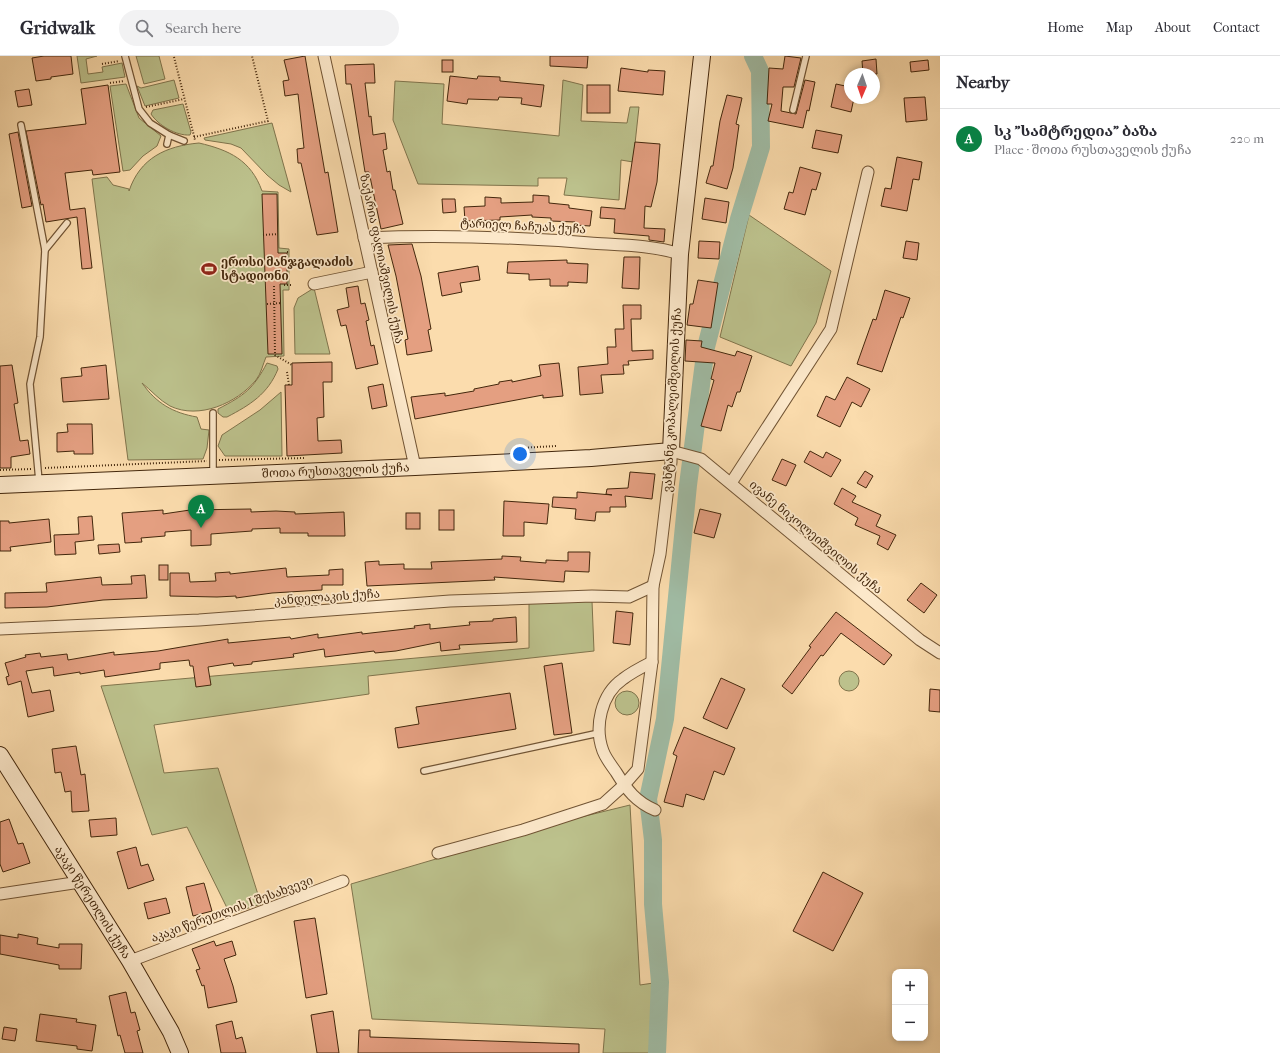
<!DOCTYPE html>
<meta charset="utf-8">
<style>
:root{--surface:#fff;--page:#f2f2f3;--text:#2b2b33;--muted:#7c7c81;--line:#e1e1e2;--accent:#0b8043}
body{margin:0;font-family:"IM FELL French Canon","Noto Serif Georgian",serif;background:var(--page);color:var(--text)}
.controls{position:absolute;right:12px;bottom:12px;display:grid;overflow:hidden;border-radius:8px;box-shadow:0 2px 6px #0003}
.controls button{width:36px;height:36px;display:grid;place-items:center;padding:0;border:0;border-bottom:1px solid var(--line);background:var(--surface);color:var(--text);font:20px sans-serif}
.compass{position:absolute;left:844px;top:12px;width:36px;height:36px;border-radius:50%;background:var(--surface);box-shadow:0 2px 6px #0003;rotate:182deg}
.you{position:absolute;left:520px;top:398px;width:14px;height:14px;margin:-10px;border:3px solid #fff;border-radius:50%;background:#1a73e8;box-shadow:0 0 0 6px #1a73e833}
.badge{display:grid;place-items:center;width:26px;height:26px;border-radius:50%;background:var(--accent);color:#fff;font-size:13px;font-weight:700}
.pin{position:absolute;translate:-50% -33px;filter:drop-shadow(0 1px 2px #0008)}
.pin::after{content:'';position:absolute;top:21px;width:14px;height:12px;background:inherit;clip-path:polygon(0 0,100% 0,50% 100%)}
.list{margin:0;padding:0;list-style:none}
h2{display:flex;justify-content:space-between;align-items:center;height:52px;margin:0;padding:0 16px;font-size:17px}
h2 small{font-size:13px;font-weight:400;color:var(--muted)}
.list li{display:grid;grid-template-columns:26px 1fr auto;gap:12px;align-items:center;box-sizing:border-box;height:60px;padding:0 16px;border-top:1px solid var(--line)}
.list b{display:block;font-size:15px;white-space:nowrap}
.list p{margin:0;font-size:13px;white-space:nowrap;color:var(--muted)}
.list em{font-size:13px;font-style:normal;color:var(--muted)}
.icon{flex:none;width:22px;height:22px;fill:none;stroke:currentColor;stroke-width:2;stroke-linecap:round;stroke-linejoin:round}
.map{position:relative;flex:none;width:940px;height:997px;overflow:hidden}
header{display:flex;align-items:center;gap:24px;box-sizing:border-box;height:56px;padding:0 20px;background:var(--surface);border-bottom:1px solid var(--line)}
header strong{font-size:19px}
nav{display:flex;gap:22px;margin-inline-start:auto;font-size:14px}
.search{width:280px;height:36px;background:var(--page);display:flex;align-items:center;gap:10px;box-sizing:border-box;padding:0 14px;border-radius:22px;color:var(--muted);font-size:15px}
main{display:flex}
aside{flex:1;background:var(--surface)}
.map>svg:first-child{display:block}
.green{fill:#bcc18c;stroke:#80744c}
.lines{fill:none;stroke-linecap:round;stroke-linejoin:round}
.river{stroke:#a0bca5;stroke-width:18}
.building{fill:#e49f81;stroke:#43270c}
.lane-casing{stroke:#715434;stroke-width:8}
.street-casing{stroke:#715434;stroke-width:13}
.secondary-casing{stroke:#43270c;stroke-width:18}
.path{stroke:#43270c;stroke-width:2;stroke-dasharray:1 2;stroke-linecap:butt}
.lane{stroke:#fce8ca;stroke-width:5.5}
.street{stroke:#fce8ca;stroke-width:11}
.secondary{stroke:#fce8ca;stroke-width:16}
.labels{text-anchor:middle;stroke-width:3.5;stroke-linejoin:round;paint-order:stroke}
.street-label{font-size:12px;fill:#43270c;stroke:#fce8ca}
.poi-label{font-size:12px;font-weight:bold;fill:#43270c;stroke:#fce8ca;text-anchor:start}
</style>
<header>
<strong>Gridwalk</strong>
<div class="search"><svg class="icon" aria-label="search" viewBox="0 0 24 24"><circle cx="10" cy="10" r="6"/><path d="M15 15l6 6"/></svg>Search here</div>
<nav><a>Home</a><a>Map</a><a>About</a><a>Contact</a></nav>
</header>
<main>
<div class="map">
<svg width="940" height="997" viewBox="0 0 940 997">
<rect width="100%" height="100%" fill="#fbdcad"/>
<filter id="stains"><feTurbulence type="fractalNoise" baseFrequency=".005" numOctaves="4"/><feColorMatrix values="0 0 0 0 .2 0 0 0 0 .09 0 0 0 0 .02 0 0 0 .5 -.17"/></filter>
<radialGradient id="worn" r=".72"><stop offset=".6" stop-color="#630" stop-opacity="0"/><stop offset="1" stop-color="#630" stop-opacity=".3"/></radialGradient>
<g class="green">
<path d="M 77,0 L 97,0 L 86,3 L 88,18 L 103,16 L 102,11 L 122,7 L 125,21 L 81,27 Z"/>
<path d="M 136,0 L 159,0 L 165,23 L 144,28 Z"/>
<path d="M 174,24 L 179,42 L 145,50 L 137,30 L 141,32 Z"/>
<path d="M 563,24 L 583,29 L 581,65 L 627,67 L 630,51 L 639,51 L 633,106 L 621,104 L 619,144 L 564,139 L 567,122 L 538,122 L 538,130 L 418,128 L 393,64 L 395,25 L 444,28 L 442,68 L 559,80 Z"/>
<path d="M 126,28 L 139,62 L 161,80 L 157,90 L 143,100 L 130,114 L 123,115 L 110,30 Z"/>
<path d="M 183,48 L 191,76 L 190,79 C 176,80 158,69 151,58 L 153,54 Z"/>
<path d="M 272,67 L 291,136 L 279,129 L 267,119 L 241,92 L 231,88 L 205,84 L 204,82 Z"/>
<path d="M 199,87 C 229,94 251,104 262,135 L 278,136 L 279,192 L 289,193 L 289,234 L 283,234 L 284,300 L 266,301 C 263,308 261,318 256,324 C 237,347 199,364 170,350 C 159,344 151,334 142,327 C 156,347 173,357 197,361 L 201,373 L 209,374 L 207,392 L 203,403 L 128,404 L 92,123 L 107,121 L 113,129 L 129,133 L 129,135 C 140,102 166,90 199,87 Z"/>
<path d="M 749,159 L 831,215 L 816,267 L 791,310 L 720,281 Z"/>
<path d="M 314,232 L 330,298 L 295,298 L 294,252 L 298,242 Z"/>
<path d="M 267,307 L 277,310 L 278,313 C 268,338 250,349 227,361 L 223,361 L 218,357 L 218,353 C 245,339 253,333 267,307 Z"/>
<path d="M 281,336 L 282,400 L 225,400 L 218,390 L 222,379 L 260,354 Z"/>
<path d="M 592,545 L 594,595 L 368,620 L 369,638 L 154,669 L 164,717 L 218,712 L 261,848 L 230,858 L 187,771 L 152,779 L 101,630 L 529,592 L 529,547 Z"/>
<circle cx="849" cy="625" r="10"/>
<circle cx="627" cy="647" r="12"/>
<path d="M 630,749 L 640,929 L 660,926 L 657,997 L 603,997 L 605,973 L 372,963 L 351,828 L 565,765 Z"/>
</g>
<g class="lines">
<path class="river" d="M 657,997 L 660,926 L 653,848 L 653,784 L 648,743 L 665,663 L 688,429 L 706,291 L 739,163 L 761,91 L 760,15 L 753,0"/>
</g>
<g class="building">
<path d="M 44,0 L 71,0 L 73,18 L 51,21 L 51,23 L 36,25 L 32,2 Z"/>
<path d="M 305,0 L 325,117 L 328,116 L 338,176 L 317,179 L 301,107 L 298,107 L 297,93 L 304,92 L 298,38 L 285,40 L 283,25 L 289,24 L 284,4 Z"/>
<path d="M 550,0 L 588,0 L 587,12 L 550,10 Z"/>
<path d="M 785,0 L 801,2 L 794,31 L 783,31 L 781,55 L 796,58 L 805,24 L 815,26 L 809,55 L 807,54 L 803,72 L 768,65 L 772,48 L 767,48 L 769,12 L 783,13 Z"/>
<path d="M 876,3 L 877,18 L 863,18 L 862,5 Z"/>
<rect x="442" y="4" width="11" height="12"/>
<path d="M 928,4 L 929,14 L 911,16 L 910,6 Z"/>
<path d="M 374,8 L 375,27 L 365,27 L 369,61 L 371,60 L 373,79 L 385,77 L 387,93 L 383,94 L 387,116 L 390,115 L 393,134 L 395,134 L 403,168 L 381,173 L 369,116 L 365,116 L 351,28 L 346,28 L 345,9 Z"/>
<path d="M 621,12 L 648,16 L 648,14 L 665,15 L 663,39 L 618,35 Z"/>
<path d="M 450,20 L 477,23 L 478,20 L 500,21 L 500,25 L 544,29 L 541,51 L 521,48 L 522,42 L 499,41 L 498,44 L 468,43 L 467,48 L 447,45 Z"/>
<path d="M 836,28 L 850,31 L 850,42 L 854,42 L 851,56 L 831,51 Z"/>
<path d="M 108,29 L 120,116 L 93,119 L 92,114 L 65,117 L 70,154 L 85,152 L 92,212 L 82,213 L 77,161 L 46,166 L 43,148 L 41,149 L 26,75 L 86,68 L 81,33 Z"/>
<rect x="587" y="29" width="23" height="28"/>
<path d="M 29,33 L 32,49 L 18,51 L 15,35 Z"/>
<path d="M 727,39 L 742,42 L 736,68 L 739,69 L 733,112 L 727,133 L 706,127 L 711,110 L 713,110 L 720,65 Z"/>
<path d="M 925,41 L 927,64 L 906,66 L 904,42 Z"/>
<path d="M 816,74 L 842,79 L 838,97 L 812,92 Z"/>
<path d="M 18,76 L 32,150 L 22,152 L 9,78 Z"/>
<path d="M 635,86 L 660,88 L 657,126 L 651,151 L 645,150 L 644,172 L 665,173 L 664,186 L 649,184 L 649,180 L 614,177 L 615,163 L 600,162 L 601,151 L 625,153 Z"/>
<path d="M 897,101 L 922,106 L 919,124 L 913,123 L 907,155 L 881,150 L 885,132 L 891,133 Z"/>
<path d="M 800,111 L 821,117 L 816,134 L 812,133 L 805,159 L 784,153 L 789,136 L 793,137 Z"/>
<path d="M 262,138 L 277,138 L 278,197 L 287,197 L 287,228 L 280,228 L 282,298 L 268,298 Z"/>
<path d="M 533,139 L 549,140 L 549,147 L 569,149 L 569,152 L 592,155 L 590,170 L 575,169 L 575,166 L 551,165 L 551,162 L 532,161 L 532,159 L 500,161 L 500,164 L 465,165 L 464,151 L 485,150 L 485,141 L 501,142 L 501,147 L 533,146 Z"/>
<path d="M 705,142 L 729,146 L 726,167 L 702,163 Z"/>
<path d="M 442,143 L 455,143 L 456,156 L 443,157 Z"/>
<path d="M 699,185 L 720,186 L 719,203 L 698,202 Z"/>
<path d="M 906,185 L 919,187 L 917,204 L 903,202 Z"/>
<path d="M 412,188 L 421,220 L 431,273 L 428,274 L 432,295 L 407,299 L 405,284 L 408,283 L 396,220 L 388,189 Z"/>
<path d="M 624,201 L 640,201 L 639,233 L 622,232 Z"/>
<path d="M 567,204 L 567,207 L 588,208 L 587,227 L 568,226 L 568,230 L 550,230 L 550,223 L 529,224 L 529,218 L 507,217 L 508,206 Z"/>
<path d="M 478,210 L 480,224 L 460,227 L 462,236 L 442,240 L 438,217 Z"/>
<path d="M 698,224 L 718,227 L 711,272 L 687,269 L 690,248 L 693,248 Z"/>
<path d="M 358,230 L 361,248 L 365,247 L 369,264 L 366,265 L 371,290 L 374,289 L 378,308 L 356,313 L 346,269 L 341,270 L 337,254 L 349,251 L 346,232 Z"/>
<path d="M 885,234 L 910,242 L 903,262 L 901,261 L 882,316 L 857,308 L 873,263 L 876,264 Z"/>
<path d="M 623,249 L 641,249 L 641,263 L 631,263 L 632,295 L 653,294 L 653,303 L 628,305 L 629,309 L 623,309 L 624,318 L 601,319 L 603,337 L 580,339 L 578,311 L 608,308 L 607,291 L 616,291 L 615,273 L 624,273 Z"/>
<path d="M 686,284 L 702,285 L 701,291 L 735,300 L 737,295 L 752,300 L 740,336 L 737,336 L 732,351 L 728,349 L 721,375 L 701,370 L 714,324 L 711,323 L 715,307 L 685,305 Z"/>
<path d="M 332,306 L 332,326 L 323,326 L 324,361 L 317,362 L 318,385 L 341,384 L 342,397 L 287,400 L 285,329 L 292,329 L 292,307 Z"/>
<path d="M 559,307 L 563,340 L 543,342 L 543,339 L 415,363 L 411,341 L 445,337 L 445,340 L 474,335 L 474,333 L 499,328 L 499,326 L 512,324 L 512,326 L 541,320 L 539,309 Z"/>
<path d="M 12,309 L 18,347 L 14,348 L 20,385 L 28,384 L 30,398 L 11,401 L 11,412 L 0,412 L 0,310 Z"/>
<path d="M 106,309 L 109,343 L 63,346 L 61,322 L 82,320 L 81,312 Z"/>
<path d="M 847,321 L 870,333 L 861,351 L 852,346 L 840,371 L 817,360 L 826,340 L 835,344 Z"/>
<path d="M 383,328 L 387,350 L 372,353 L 368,331 Z"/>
<path d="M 67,368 L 92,368 L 93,398 L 74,398 L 74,395 L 57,396 L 57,377 L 68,376 Z"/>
<path d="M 810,395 L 823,402 L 826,396 L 841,404 L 831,421 L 804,406 Z"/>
<path d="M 782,403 L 796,409 L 786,430 L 772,424 Z"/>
<path d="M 865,415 L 873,420 L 866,432 L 857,427 Z"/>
<path d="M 630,416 L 655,418 L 652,443 L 625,440 L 626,451 L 610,451 L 610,456 L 596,456 L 595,465 L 575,463 L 576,453 L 552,451 L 553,441 L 577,442 L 577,436 L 612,439 L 606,438 L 607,433 L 628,432 Z"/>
<path d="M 842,432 L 856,440 L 852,446 L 881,459 L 876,470 L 896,479 L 888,494 L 877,488 L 880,480 L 855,469 L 858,462 L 834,448 Z"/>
<path d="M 504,445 L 549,448 L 547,468 L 524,466 L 524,480 L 503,480 Z"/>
<path d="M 251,453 L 251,456 L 276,455 L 295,456 L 295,458 L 344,456 L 345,480 L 308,480 L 308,477 L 280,477 L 280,472 L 252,473 L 252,475 L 211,478 L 211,489 L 191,490 L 191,474 L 165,476 L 165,480 L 141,482 L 142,486 L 125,487 L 122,457 L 163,454 L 163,458 L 190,454 Z"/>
<path d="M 700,453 L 721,458 L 714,482 L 694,477 Z"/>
<rect x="439" y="454" width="15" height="20"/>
<rect x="406" y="457" width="14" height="16"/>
<path d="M 92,460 L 94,484 L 75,486 L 76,498 L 55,499 L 54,479 L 79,478 L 78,461 Z"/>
<path d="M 49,463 L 51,486 L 10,491 L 11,495 L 0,495 L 0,465 L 9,465 L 9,467 Z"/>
<path d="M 119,488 L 120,496 L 99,498 L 98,489 Z"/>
<path d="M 568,496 L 590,496 L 589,516 L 565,515 L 564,526 L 494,521 L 495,524 L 367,530 L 365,506 L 379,505 L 379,509 L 404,508 L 404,513 L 432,513 L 431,506 L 502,503 L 502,500 L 521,501 L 520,505 L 546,507 L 546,504 L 568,505 Z"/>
<rect x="159" y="509" width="9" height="15"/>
<path d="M 286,512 L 287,521 L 329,519 L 329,514 L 343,513 L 343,529 L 322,529 L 322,534 L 272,537 L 236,542 L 236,540 L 217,541 L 170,540 L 170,517 L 189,517 L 190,526 L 216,525 L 215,517 L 230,516 L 230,518 Z"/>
<path d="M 145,519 L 147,542 L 103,544 L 47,551 L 5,552 L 5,537 L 47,536 L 46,527 L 101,521 L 102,529 L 132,528 L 131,520 Z"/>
<path d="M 921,527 L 937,539 L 924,557 L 907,544 Z"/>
<path d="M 616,555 L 633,557 L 630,589 L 613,587 Z"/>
<path d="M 836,556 L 892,599 L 884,609 L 841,577 L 823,600 L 821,599 L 792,638 L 782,630 L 811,591 L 809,590 Z"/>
<path d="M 516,561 L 517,586 L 459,589 L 460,593 L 441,595 L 440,586 L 396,595 L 375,597 L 374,595 L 325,601 L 324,593 L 293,598 L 294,601 L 252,606 L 252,608 L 234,610 L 233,607 L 208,611 L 211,629 L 196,631 L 193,610 L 190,610 L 189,604 L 160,607 L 160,613 L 105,621 L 104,614 L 80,618 L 80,616 L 54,620 L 53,611 L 26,615 L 32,637 L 50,634 L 54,655 L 28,661 L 21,625 L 8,629 L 6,621 L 9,620 L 5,607 L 26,601 L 25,599 L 40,597 L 41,601 L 67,598 L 68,604 L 114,596 L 114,599 L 158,595 L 228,583 L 228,587 L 290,581 L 291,583 L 318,578 L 318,582 L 362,576 L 362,578 L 415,572 L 414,570 L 430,568 L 430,573 L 470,569 L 469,566 L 493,565 L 493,563 Z"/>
<path d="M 562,607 L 572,677 L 554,679 L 544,610 Z"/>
<path d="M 721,622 L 745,633 L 727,673 L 703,662 Z"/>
<path d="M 930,633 L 940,634 L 940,656 L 929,655 Z"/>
<path d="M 510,637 L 516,673 L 398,692 L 395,672 L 419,668 L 416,651 Z"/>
<path d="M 684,671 L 735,692 L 724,719 L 714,715 L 704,744 L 686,738 L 683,751 L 664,746 L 677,700 L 673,698 Z"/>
<path d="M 76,690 L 81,719 L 85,718 L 89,755 L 72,756 L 71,735 L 65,736 L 61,716 L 55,717 L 52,693 Z"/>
<path d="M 116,762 L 117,779 L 91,781 L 89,764 Z"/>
<path d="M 9,763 L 18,788 L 23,787 L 30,807 L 3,816 L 0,808 L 0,766 Z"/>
<path d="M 136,791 L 141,810 L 148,808 L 154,824 L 128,833 L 117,796 Z"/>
<path d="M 823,816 L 863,837 L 833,895 L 793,875 Z"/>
<path d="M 204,827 L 212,855 L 193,860 L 186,831 Z"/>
<path d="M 166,842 L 170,857 L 148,863 L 144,847 Z"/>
<path d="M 315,862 L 327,938 L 306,942 L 294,865 Z"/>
<path d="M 18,878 L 38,882 L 37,888 L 59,892 L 59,888 L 82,888 L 81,913 L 59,913 L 59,909 L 0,898 L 0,879 L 18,882 Z"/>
<path d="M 214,885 L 216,890 L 232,885 L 236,899 L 224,903 L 233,930 L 237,946 L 208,952 L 204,929 L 202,930 L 196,914 L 200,913 L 192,893 Z"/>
<path d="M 126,936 L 131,957 L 135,956 L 140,974 L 137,975 L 143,997 L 125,997 L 120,979 L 118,980 L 109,940 Z"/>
<path d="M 333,955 L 339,997 L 317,997 L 311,959 Z"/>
<path d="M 40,958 L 77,963 L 76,966 L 96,969 L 92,995 L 77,993 L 77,990 L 36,985 Z"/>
<path d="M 232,965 L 236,983 L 242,981 L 246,997 L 221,997 L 216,969 Z"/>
<path d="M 4,971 L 17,973 L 15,985 L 2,983 Z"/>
<path d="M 359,974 L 370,974 L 370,981 L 579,988 L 579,997 L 358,997 Z"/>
</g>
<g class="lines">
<defs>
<g id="lane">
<path d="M 125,0 L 139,53 L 150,67 L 169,79 L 167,88"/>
<path d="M 793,54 L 806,0"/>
<path d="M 21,69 L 45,194 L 40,281 L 30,328 L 39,425"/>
<path d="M 169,79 L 184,85"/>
<path d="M 45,194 L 67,167"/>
<path d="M 213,357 L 213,419"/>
<path d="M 424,715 L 599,677"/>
</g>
<g id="street">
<path d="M 324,0 L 415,411"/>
<path d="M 364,182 C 439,179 515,181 590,187 C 620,189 652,189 680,198"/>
<path d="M 314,228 L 372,216"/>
<path d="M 731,427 L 831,273 L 868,116"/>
<path d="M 0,573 L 199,564 L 450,545 L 592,540 L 629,541 L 653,530"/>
<path d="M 652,606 C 642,611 632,616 623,623 C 601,638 594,671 603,695 C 606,703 612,710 616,716 C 627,734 636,746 655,754"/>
<path d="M 438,797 L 523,774 L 603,748 L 624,729 L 638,713 L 652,606 L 653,530 L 660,498 L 671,406 L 671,395 L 701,403 L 920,584 L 940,597"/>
<path d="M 0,838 L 80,826"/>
<path d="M 130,905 L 343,825"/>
</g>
<g id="secondary">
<path id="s1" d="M 0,429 L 415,411 L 591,402 L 671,395 L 680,198 L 702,0"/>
<path id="s2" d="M 0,699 L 130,905 L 171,976 L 180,997"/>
</g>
</defs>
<use href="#lane" class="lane-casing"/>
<use href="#street" class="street-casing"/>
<use href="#secondary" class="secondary-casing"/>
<g class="path">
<path d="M 174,1 L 195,84"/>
<path d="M 102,8 L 119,5"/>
<path d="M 110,27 L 124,25"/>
<path d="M 146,51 L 184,43"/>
<path d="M 194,81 L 268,65 L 252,0"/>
<path d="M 263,179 L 278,178"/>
<path d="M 287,196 L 290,196"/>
<path d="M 287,213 L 291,213"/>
<path d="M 284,229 L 291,229"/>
<path d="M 274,230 L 275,299 L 292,309"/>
<path d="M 267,248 L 281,247"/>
<path d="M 287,316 L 289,329"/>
<path d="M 519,392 L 556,390"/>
<path d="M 219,404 L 305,402"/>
<path d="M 45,412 L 207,405"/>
<path d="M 0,414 L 31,413"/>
<path d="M 199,451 L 199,454"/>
</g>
<use href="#lane" class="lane"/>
<use href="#street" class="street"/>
<use href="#secondary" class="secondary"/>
</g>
<defs>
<symbol id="stadium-bare" viewBox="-9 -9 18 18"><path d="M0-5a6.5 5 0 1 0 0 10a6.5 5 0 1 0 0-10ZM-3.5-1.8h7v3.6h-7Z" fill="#8f2418" stroke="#fce8ca" stroke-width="2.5" paint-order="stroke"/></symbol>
</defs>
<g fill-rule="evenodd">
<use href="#stadium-bare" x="198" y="202" width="22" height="22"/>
</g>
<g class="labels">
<g class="street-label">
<text transform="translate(523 170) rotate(3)" y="4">ტარიელ ჩაჩუას ქუჩა</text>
<text transform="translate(382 203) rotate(78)" y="4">ზაქარია ფალიაშვილის ქუჩა</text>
<text transform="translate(672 344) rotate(-87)" y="4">ვახტანგ კოპალეიშვილის ქუჩა</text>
<text dy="4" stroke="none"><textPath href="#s1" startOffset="336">შოთა რუსთაველის ქუჩა</textPath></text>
<text transform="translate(816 481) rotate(40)" y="4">ივანე ნიკოლეიშვილის ქუჩა</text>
<text transform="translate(327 541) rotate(-4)" y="4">კანდელაკის ქუჩა</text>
<text dy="4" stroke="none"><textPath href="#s2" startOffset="174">აკაკი წერეთლის ქუჩა</textPath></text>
<text transform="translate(232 853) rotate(-20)" y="4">აკაკი წერეთლის I შესახვევი</text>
</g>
<g class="poi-label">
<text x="221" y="210">ეროსი მანჯგალაძის<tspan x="221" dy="14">სტადიონი</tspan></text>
</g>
</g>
<rect width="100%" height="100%" filter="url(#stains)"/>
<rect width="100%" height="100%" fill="url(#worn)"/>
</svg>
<div class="controls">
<button>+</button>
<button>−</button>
</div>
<svg class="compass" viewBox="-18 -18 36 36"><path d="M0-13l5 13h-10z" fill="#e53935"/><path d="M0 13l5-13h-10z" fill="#7c7c81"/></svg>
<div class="you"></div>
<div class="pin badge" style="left:201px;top:472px">A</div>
</div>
<aside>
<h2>Nearby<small></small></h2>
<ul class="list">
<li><span class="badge">A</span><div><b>სკ &quot;სამტრედია&quot; ბაზა</b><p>Place · შოთა რუსთაველის ქუჩა</p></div><em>220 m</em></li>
</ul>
</aside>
</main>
